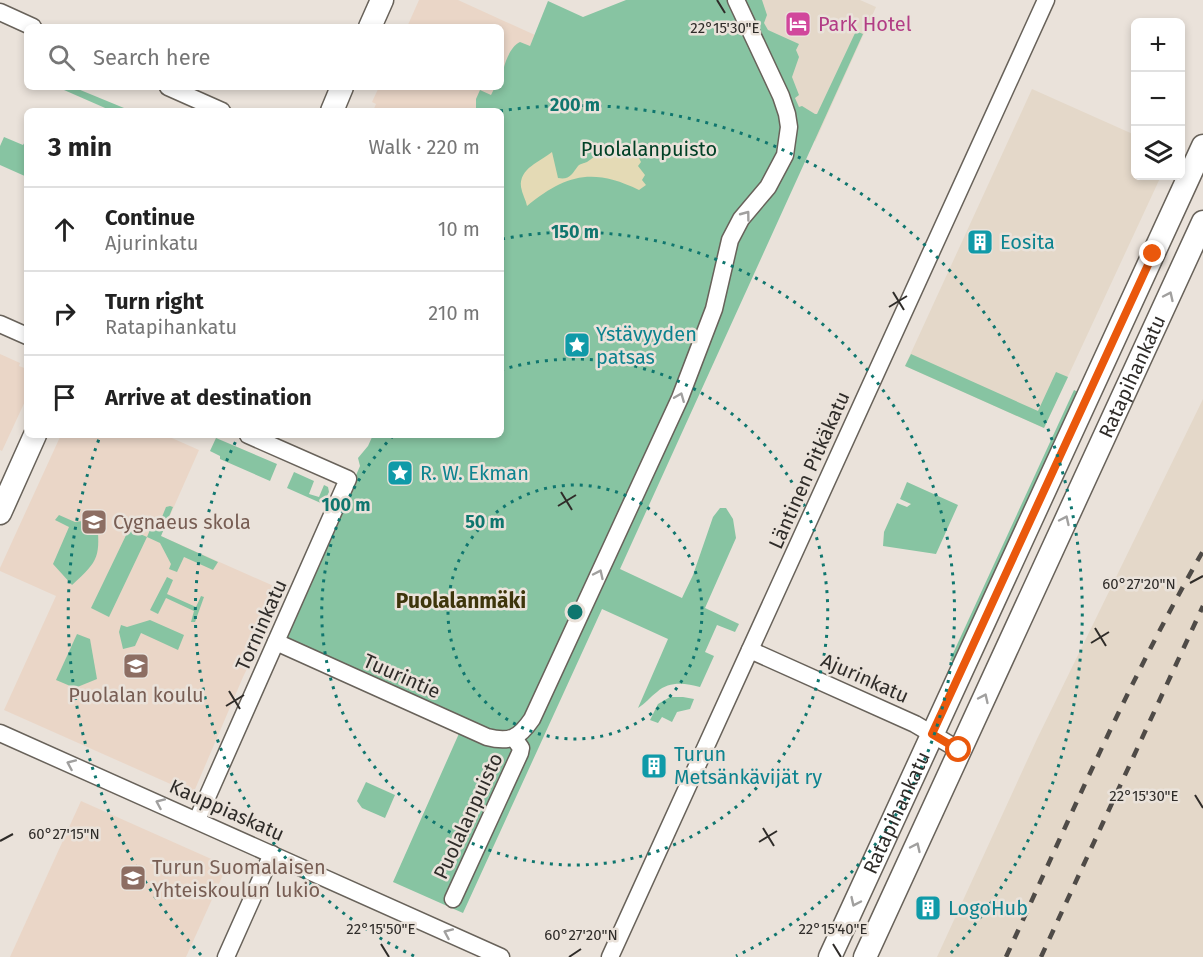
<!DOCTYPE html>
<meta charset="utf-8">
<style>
:root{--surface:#fff;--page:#f2f2f2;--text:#222;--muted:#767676;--line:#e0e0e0}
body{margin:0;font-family:"Fira Sans",sans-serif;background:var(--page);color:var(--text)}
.controls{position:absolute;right:18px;top:18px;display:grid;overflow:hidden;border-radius:9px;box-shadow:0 3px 9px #0003}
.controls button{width:54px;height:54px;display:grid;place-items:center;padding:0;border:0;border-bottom:2px solid var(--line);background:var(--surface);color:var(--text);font:30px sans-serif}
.stop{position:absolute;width:18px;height:18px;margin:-14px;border:4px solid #ea580c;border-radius:50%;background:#fff}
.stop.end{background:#ea580c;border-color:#fff;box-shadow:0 2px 6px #0008}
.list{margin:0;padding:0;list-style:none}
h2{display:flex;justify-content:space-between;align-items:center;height:78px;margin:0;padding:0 24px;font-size:26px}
h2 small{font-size:20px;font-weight:400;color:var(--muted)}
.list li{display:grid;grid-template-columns:39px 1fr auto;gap:18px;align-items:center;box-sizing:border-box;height:84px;padding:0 24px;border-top:2px solid var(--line)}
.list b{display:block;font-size:22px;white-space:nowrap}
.list p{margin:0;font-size:20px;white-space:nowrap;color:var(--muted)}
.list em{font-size:20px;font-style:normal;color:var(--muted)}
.icon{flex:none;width:33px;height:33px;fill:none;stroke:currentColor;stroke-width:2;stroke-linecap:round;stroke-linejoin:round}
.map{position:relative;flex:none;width:1203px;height:957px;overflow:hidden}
.search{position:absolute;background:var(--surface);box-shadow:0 3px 9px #0003;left:24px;top:24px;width:480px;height:66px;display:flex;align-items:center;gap:15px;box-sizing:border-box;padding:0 21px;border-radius:9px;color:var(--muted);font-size:22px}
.panel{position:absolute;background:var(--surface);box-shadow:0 3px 9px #0003;left:24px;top:108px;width:480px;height:330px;border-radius:9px}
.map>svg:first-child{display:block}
.built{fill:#e4d8c9}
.education{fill:#ead6c7}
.green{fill:#87c4a2}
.sand{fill:#e4dab5}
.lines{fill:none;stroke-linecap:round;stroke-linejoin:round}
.street-casing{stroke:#68625a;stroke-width:19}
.secondary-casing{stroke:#68625a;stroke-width:25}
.street{stroke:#fff;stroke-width:16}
.secondary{stroke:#fff;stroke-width:22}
.rail{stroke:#4f4b47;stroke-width:4.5;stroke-dasharray:10 10;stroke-linecap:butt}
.oneway{stroke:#a1a09f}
.route{stroke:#ea580c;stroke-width:8}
.ticks{fill:none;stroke:#2f2c29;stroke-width:2}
.ring{fill:none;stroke:#0f766e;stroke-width:3;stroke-dasharray:3 6}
.labels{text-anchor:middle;stroke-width:5;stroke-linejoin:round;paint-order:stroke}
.hotel-label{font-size:20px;fill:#b23c85;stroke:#eae2da;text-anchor:start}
.park-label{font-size:20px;fill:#004026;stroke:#eae2da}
.culture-label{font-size:20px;fill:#0d838f;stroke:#eae2da;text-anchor:start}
.street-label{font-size:20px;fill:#2f2c29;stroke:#eae2da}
.education-label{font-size:20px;fill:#785e54;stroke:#eae2da;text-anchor:start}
.neighbourhood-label{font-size:21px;font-weight:bold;fill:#3e350b;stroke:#eae2da}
.ticks-label{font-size:15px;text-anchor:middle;fill:#2f2c29;stroke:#eae2da;stroke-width:5;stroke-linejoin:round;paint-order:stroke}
.centre{fill:#0f766e;stroke:#eae2da;stroke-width:3}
.ring-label{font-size:18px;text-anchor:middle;font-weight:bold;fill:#0f766e;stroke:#eae2da;stroke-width:5;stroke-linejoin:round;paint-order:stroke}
</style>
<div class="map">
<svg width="1203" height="957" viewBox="0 0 1203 957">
<rect width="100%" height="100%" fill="#eae2da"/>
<g class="built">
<path d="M 749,0 L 860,0 L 876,7 L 815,142 Z"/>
<path d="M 1032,89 L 1135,135 L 1136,176 L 1161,176 L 1044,428 L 905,366 Z"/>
<path d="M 1203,399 L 1203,957 L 937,957 L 1037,739 Z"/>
</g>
<g class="education">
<path d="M 419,0 L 458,0 L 535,35 L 501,112 L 373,111 L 376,104 L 372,102 L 379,87 L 501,87 L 501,27 L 407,27 Z"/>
<path d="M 0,354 L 20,363 L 19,366 L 27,369 L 27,397 L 2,451 L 0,450 Z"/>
<path d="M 59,435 L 165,435 L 199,450 L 161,536 L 285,591 L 243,677 L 193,794 L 4,710 L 56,596 L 0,571 L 0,568 L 60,437 Z"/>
<path d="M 81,801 L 227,866 L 186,957 L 10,957 Z"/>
</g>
<g class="green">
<path d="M 626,0 L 762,0 L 767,15 L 764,23 L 768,30 L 799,44 L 796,50 L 799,57 L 792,77 L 799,95 L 795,98 L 799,107 L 802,106 L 815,114 L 817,114 L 856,31 L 863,34 L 620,569 L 682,598 L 693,575 L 713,517 L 720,508 L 726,508 L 733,519 L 736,538 L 705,608 L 739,624 L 735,632 L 717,625 L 705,652 L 714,656 L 700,687 C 685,683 669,681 657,692 C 650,697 645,704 638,708 L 668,639 L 602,609 L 463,913 L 393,882 L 465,720 L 289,639 L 287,636 L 360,466 L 358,458 L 368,446 L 373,435 L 501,435 L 501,111 L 476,111 L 476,99 L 480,90 L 491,95 L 495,87 L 501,87 C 501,74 507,48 520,42 L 530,46 L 548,1 L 583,17 Z"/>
<path d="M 65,87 L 73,87 L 124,108 L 122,111 L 112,111 L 64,90 Z"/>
<path d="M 4,137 L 23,145 L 27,138 L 27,177 L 0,165 L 0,146 Z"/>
<path d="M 911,354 L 1038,411 L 1056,372 L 1068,377 L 1044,428 L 905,366 Z"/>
<path d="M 1074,390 L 1080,393 L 956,663 L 950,660 Z"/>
<path d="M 216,438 L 277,464 L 270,481 L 220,459 L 220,456 L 210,451 Z"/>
<path d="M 294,472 L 314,481 L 309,494 L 319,497 L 324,485 L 328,487 L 329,492 L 323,504 L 287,488 Z"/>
<path d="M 907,482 L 958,505 L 936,554 L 883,546 L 884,532 L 897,503 L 907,507 L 911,504 L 900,499 Z"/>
<path d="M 170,506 L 173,507 L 161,536 L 218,562 L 213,570 L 184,557 L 177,572 L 169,569 L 171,564 L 160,543 L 147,537 L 109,617 L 91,608 L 129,529 L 147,537 L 155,518 L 162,517 L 166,507 Z"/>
<path d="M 59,515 L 75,522 L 97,519 C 100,556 100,560 72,585 L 53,564 L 69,527 L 55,520 Z"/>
<path d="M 167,577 L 173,580 L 167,594 L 196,607 L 201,596 L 204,597 L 195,622 L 191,622 L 194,611 L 166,598 L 158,614 L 150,610 Z"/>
<path d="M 150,620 L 184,635 L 178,650 L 141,633 L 135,646 L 123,649 L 119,632 L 121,625 L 127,627 Z"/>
<path d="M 77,634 L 90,639 L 97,679 L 75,688 L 56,680 Z"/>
<path d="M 670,697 L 683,697 L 694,699 L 690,709 L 677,712 L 672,722 L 662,717 L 658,723 L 650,720 L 658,704 Z"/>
<path d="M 366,782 L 395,795 L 385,818 L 362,808 L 357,801 Z"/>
</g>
<path class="sand" d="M 612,145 L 623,148 L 628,145 L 640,153 L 639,158 L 641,162 L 638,166 L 645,175 L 642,180 L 646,185 L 639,190 C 592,167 565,175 527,206 C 526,200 522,194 521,187 C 519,168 540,162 552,152 L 558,178 C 570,180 572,174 578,166 C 581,163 583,164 587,162 C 596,156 601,149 612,145 Z"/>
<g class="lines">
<defs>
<g id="street">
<path d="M 0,12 L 33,27"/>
<path d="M 168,87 L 222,111"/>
<path d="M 0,324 L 27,336"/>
<path d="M 276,642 L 487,737 C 510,743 519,738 532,719 L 680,398 L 714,309 L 730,240 L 741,219 L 768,187 L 785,155 L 789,127 L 787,114 L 781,96 L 736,0"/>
<path d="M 750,650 L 915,724 L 959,750"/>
<path d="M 0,733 L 501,957"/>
<path d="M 197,820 L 348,479 L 248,435"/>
<path d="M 453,899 L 520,753 L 521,748 L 514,738"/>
<path d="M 226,957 L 272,854"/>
<path d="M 610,957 L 1046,0"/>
</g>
<g id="secondary">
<path d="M 370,27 L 382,0"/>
<path d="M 332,111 L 342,87"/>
<path d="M 0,513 L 35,435"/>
<path id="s1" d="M 830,957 L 1203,146"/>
<path id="s2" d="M 865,957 L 1203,222"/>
</g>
</defs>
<use href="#street" class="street-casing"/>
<use href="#secondary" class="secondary-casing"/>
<use href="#street" class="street"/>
<use href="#secondary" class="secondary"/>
<g class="rail">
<path d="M 1006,957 C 1069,820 1128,682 1203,551"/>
<path d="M 1041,957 L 1203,606"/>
</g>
</g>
<defs><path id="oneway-chevron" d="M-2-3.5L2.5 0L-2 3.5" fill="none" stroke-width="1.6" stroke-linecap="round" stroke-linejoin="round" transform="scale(1.5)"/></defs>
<g class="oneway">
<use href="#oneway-chevron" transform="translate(746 215) rotate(-53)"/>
<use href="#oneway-chevron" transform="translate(1169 296) rotate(-65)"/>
<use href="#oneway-chevron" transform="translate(680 397) rotate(-68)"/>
<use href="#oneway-chevron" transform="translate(1065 520) rotate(-65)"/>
<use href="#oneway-chevron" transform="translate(599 574) rotate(-65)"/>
<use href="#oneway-chevron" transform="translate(984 698) rotate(-65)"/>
<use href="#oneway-chevron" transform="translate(71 764) rotate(-156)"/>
<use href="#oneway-chevron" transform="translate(160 803) rotate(-156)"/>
<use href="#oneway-chevron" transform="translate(916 847) rotate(-65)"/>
<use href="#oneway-chevron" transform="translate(855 902) rotate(115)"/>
<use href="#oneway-chevron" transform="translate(448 933) rotate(-156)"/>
</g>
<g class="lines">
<path class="route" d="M 959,750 L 932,734 L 1153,254"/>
</g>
<path class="ticks" d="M 717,0 L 725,13M 893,292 L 904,310M 889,307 L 907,296M 561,492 L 572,510M 558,506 L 576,495M 1190,583 L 1203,576M 1095,628 L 1106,646M 1091,643 L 1109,632M 229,691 L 240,709M 226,706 L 244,695M 1195,795 L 1203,808M 763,828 L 774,846M 0,841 L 13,834M 759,842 L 777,831M 381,944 L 389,957M 833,944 L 841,957M 569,957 L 581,949"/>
<g class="ring">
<circle cx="575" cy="612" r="127"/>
<path d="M501 370A253 253 0 1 1 393 436"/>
<path d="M414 956A380 380 0 0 1 238 437M502 239A380 380 0 0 1 736 956"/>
<path d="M201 955A507 507 0 0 1 99 439M500 111A507 507 0 0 1 949 955"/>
</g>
<defs>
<symbol id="hotel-square" viewBox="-11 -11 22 22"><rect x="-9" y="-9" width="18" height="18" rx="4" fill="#d1479c" stroke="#eae2da"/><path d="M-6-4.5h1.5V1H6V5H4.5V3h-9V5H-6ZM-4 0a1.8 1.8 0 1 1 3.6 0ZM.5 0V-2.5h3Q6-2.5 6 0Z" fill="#fff"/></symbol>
<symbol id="building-square" viewBox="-11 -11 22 22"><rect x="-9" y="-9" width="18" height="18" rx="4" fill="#0f9aa8" stroke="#eae2da"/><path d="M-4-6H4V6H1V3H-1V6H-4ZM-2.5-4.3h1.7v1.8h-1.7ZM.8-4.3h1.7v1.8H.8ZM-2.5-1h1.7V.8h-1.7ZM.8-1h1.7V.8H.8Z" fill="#fff"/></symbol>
<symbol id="sight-square" viewBox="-11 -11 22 22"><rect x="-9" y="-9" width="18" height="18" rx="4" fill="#0f9aa8" stroke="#eae2da"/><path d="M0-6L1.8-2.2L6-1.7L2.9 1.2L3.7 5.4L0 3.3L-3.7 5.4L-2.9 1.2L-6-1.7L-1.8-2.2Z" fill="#fff"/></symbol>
<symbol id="school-square" viewBox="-11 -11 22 22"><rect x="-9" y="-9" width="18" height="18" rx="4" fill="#8d6e63" stroke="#eae2da"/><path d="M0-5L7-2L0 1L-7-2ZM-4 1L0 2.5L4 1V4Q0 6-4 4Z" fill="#fff"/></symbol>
</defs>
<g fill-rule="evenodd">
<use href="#hotel-square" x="783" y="9" width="30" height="30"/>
<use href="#building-square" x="965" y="227" width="30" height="30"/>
<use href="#sight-square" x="562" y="330" width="30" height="30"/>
<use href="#sight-square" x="385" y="458" width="30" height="30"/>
<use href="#school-square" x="79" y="507" width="30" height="30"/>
<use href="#school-square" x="121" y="651" width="30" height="30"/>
<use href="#building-square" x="639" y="751" width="30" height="30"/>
<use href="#school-square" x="118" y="863" width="30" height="30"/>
<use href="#building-square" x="913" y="893" width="30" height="30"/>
</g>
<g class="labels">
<g class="hotel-label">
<text x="818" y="31">Park Hotel</text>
</g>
<g class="park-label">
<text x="649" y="156">Puolalanpuisto</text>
</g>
<g class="culture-label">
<text x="1000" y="249">Eosita</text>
<text x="596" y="341">Ystävyyden<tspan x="596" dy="23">patsas</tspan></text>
<text x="420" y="480">R. W. Ekman</text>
<text x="674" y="761">Turun<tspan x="674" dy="23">Metsänkävijät ry</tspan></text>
<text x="948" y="915">LogoHub</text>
</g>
<g class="street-label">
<text dy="7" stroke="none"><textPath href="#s2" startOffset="639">Ratapihankatu</textPath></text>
<text transform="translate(809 470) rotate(-66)" y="7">Läntinen Pitkäkatu</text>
<text transform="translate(261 625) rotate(-66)" y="7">Torninkatu</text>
<text transform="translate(402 676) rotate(24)" y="7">Tuurintie</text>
<text transform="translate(865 678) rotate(24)" y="7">Ajurinkatu</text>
<text transform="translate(227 810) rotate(24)" y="7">Kauppiaskatu</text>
<text dy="7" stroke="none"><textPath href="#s1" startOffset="159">Ratapihankatu</textPath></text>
<text transform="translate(468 816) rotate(-65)" y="7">Puolalanpuisto</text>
</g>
<g class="education-label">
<text x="113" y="529">Cygnaeus skola</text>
<text x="136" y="702" text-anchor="middle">Puolalan koulu</text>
<text x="152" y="874">Turun Suomalaisen<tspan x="152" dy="23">Yhteiskoulun lukio</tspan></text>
</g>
<g class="neighbourhood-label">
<text x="461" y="608">Puolalanmäki</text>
</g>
</g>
<g class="ticks-label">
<text x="725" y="33">22°15'30"E</text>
<text x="1139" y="589">60°27'20"N</text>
<text x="1144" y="801">22°15'30"E</text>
<text x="64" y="839">60°27'15"N</text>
<text x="381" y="934">22°15'50"E</text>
<text x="833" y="934">22°15'40"E</text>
<text x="581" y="940">60°27'20"N</text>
</g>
<circle cx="575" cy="612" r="9" class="centre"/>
<g class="ring-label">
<text x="575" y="111">200 m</text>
<text x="575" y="238">150 m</text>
<text x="346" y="511">100 m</text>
<text x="485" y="528">50 m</text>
</g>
</svg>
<div class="controls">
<button>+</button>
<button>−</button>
<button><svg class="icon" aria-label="layers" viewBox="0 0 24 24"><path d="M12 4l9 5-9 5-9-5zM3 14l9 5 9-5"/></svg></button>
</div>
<div class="stop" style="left:959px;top:750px"></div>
<div class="stop end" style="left:1153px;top:254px"></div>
<div class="search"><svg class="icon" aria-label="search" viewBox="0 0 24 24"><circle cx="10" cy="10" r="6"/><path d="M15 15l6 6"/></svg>Search here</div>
<section class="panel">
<h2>3 min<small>Walk · 220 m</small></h2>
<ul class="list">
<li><svg class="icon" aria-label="ahead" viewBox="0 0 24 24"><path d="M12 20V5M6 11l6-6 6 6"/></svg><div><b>Continue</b><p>Ajurinkatu</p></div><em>10 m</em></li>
<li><svg class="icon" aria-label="right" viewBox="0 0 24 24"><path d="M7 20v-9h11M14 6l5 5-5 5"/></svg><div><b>Turn right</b><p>Ratapihankatu</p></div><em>210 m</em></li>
<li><svg class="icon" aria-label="arrive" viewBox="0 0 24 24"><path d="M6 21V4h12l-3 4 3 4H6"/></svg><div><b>Arrive at destination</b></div></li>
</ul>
</section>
</div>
